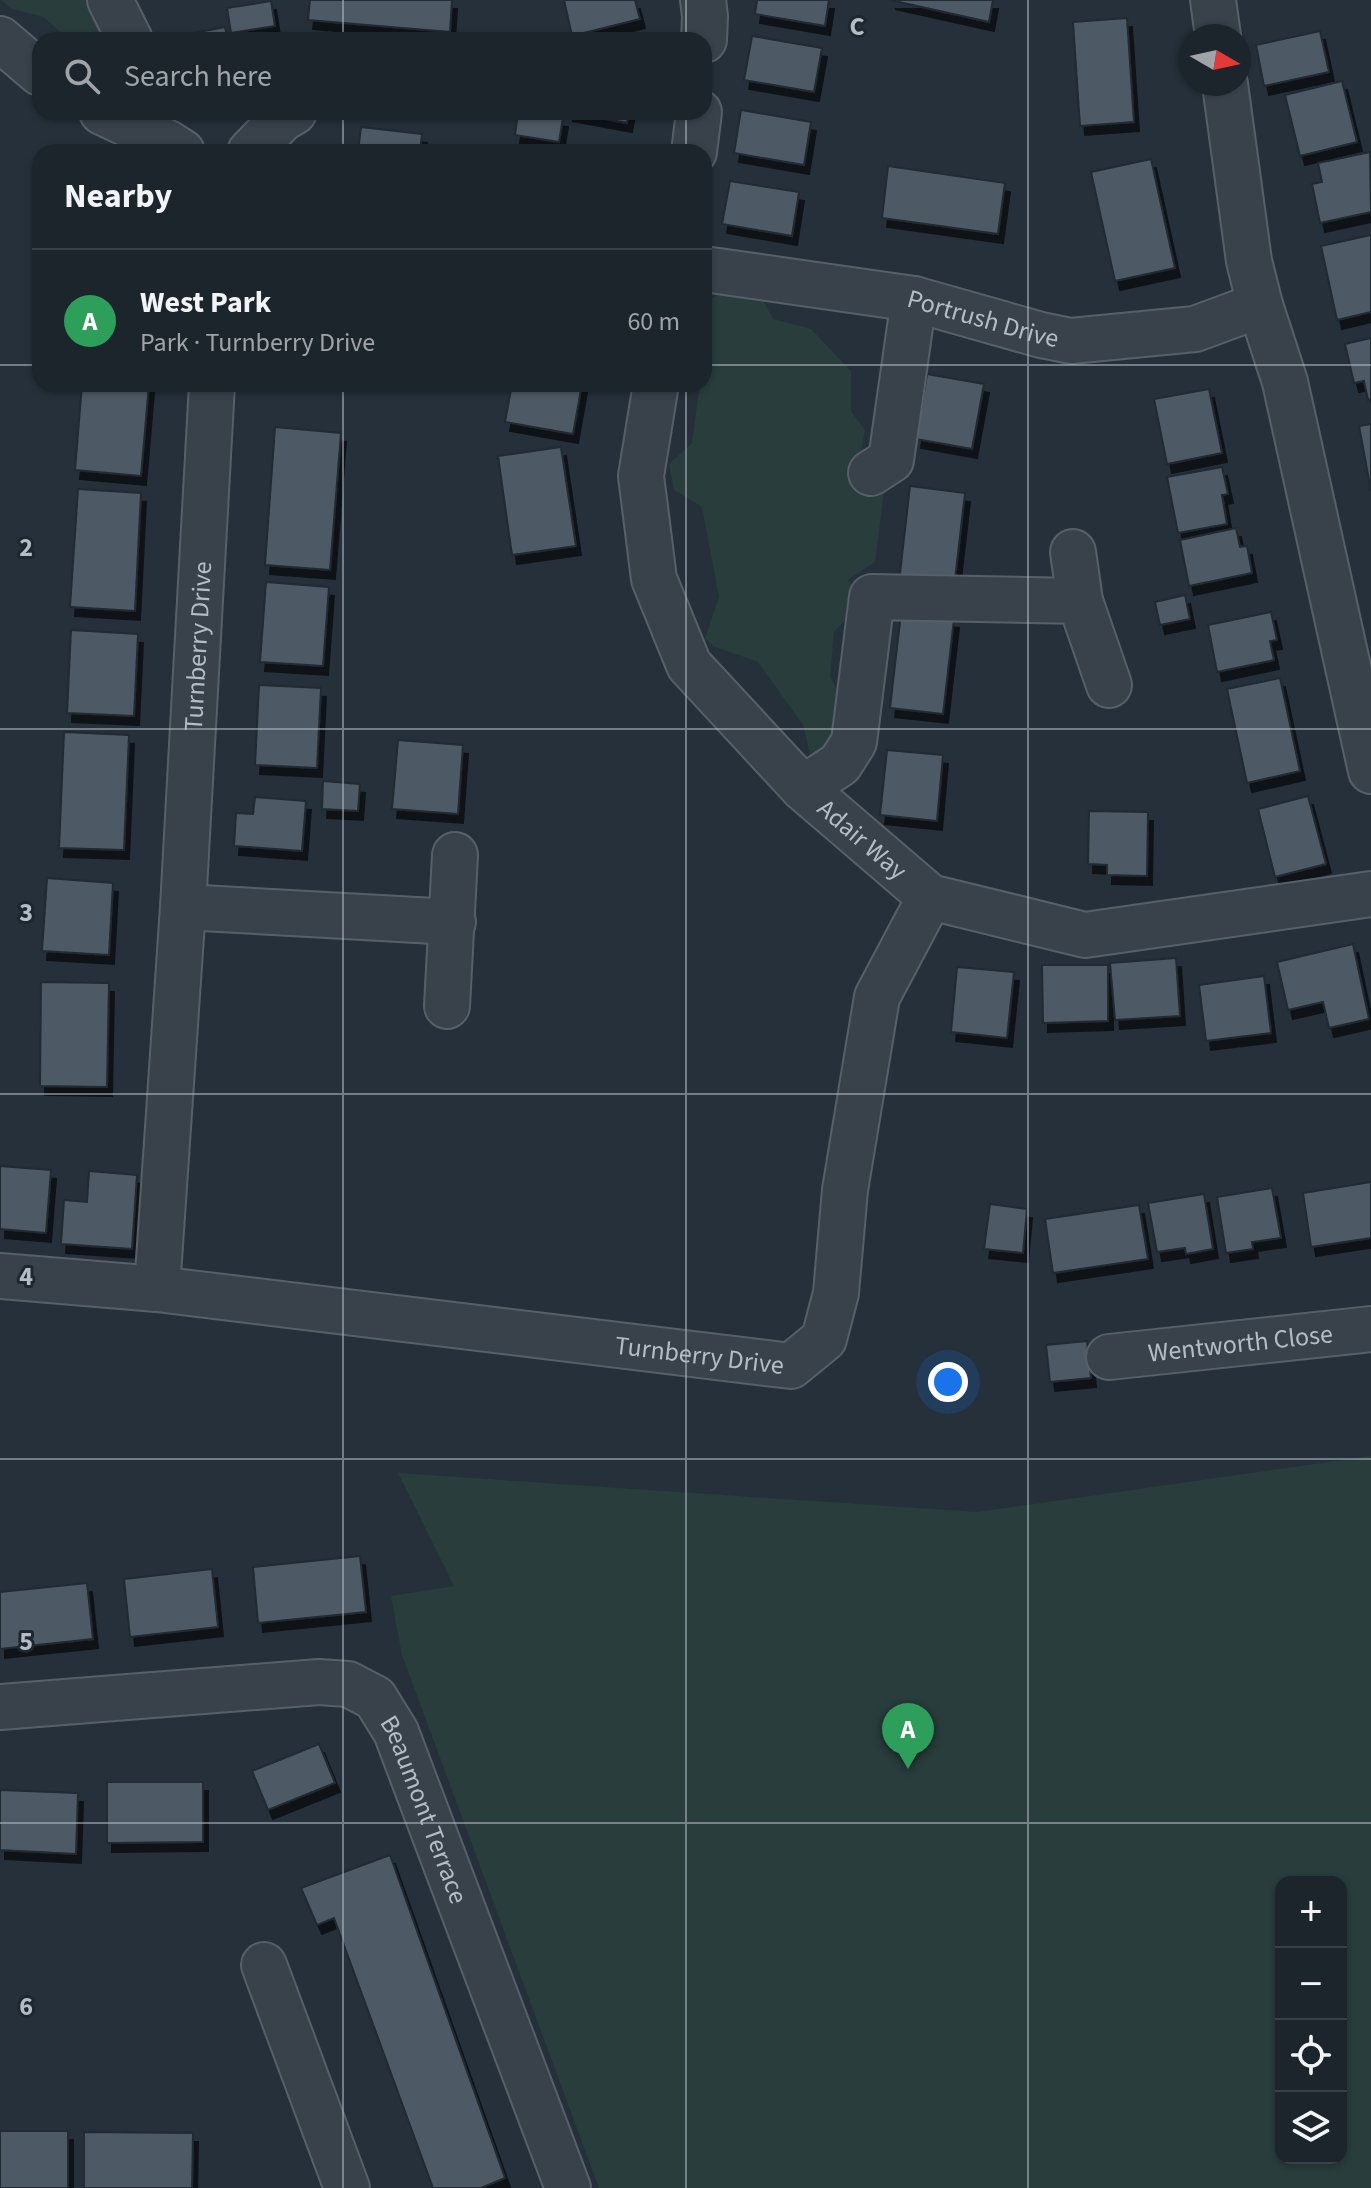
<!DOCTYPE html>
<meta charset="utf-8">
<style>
:root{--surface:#1c242c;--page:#252c34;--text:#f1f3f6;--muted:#a0a4a9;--line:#3a4148;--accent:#91bcef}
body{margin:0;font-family:"Source Sans 3",sans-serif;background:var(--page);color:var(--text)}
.controls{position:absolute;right:24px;bottom:24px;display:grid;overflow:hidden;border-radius:16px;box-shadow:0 2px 6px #0004}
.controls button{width:72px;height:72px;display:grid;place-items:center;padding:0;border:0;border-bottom:2px solid var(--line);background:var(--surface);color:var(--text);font:40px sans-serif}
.compass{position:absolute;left:1179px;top:24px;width:72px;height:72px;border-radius:50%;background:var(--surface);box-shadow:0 2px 6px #0004;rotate:99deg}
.you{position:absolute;left:948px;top:1382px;width:28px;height:28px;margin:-20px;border:6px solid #fff;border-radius:50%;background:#1a73e8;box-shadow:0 0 0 12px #1a73e833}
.badge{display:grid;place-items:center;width:52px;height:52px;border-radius:50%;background:var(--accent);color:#fff;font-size:26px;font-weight:700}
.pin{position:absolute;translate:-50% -66px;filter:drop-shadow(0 2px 4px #0008)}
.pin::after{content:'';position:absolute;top:42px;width:28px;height:24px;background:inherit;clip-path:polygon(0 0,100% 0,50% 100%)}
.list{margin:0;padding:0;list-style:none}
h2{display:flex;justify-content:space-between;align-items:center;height:104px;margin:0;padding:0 32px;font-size:34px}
h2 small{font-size:26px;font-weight:400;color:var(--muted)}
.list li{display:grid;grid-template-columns:52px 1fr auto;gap:24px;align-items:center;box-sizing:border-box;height:144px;padding:0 32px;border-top:2px solid var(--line)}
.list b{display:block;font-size:30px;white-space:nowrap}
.list p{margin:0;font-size:26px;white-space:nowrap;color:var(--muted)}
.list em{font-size:26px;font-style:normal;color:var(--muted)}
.icon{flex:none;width:44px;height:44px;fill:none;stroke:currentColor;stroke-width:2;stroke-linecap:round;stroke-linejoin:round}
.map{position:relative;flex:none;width:1371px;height:2188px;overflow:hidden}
.search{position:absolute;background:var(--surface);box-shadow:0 2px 6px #0004;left:32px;top:32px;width:680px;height:88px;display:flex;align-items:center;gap:20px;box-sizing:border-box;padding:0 28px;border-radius:24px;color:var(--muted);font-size:30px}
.panel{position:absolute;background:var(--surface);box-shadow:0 2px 6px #0004;left:32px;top:144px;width:680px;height:248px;border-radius:24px}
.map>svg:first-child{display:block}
.green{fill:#283d3c;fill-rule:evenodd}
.building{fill:#4e5a65;stroke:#202932;stroke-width:2;filter:url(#shadow)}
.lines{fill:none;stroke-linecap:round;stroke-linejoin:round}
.minor-casing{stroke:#576069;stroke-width:48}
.minor{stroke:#39424b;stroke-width:44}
.grid{fill:none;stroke:#b4bdc6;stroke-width:2;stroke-opacity:0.55}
.labels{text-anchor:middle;stroke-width:6;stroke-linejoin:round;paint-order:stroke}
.street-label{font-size:26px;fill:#b4bdc6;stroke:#1e2730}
.grid-label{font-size:26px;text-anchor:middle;font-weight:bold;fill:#b4bdc6;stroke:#1e2730;stroke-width:6;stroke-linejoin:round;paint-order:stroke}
</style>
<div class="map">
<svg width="1371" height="2188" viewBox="0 0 1371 2188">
<defs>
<filter id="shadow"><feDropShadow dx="5" dy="9" stdDeviation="0" flood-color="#0009"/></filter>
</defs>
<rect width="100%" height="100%" fill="#25303a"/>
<g class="green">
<path d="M 2,0 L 87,0 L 108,40 L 70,40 L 43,17 L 10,8 Z"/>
<path d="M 725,290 L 761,296 L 773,319 L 811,329 L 851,371 L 851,411 L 865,430 L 856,479 L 884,491 L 875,562 L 848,580 L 858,591 L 854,611 L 834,632 L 830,677 L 842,697 L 836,742 L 811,757 L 803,725 L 758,662 L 713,646 L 705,638 L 719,597 L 702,507 L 674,490 L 669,464 L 692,443 L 700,384 L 704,384 L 704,303 Z"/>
<path d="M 1371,1456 L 1371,2188 L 599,2188 L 402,1655 L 391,1596 L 454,1586 L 398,1473 L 977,1512 ZM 1281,1882 L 1341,1882 L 1341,2158 L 1281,2158 Z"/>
</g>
<g class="building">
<path d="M 310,0 L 452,0 L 450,32 L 308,20 Z"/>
<path d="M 564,0 L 635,0 L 640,19 L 572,36 Z"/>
<path d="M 757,0 L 829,0 L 825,26 L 755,14 Z"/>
<path d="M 890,0 L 993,0 L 989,22 Z"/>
<path d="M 271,1 L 275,26 L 231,33 L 227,8 Z"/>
<path d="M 1127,18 L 1134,122 L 1080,126 L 1073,22 Z"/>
<path d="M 225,27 L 228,40 L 158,40 Z"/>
<path d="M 1320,31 L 1329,72 L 1264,86 L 1256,45 Z"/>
<path d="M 752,36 L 822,48 L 814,92 L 744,80 Z"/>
<path d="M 1342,81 L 1357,142 L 1300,156 L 1285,95 Z"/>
<path d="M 741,110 L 811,122 L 804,165 L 734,153 Z"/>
<path d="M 518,112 L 563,118 L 559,142 L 515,135 Z"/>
<path d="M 567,112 L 629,112 L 627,123 Z"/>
<path d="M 361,127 L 422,134 L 420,152 L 358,152 Z"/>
<path d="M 553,147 L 583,152 L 552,152 Z"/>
<path d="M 1370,152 L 1371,212 L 1320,223 L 1312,184 L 1322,182 L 1318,163 Z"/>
<path d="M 1151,159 L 1175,268 L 1115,281 L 1091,172 Z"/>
<path d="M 888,166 L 1005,183 L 998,234 L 882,218 Z"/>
<path d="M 730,181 L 799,192 L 792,236 L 722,224 Z"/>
<path d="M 1371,235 L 1371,312 L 1337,320 L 1321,246 Z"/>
<path d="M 1371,338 L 1371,399 L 1368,400 L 1364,381 L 1354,383 L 1345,344 Z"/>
<path d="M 927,374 L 984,384 L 972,449 L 916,439 Z"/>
<path d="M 82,384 L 149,384 L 141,476 L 75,470 Z"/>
<path d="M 512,384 L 582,384 L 573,434 L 505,422 Z"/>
<path d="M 1209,389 L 1222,453 L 1167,464 L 1154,399 Z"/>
<path d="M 1371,424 L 1371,491 L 1359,426 Z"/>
<path d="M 275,427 L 341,433 L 330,570 L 265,565 Z"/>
<path d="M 561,447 L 576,546 L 512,555 L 498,456 Z"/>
<path d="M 1222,467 L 1228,494 L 1222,495 L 1227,524 L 1178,533 L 1167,477 Z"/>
<path d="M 910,486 L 965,493 L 954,588 L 899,582 Z"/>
<path d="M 78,489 L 141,493 L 135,611 L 70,607 Z"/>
<path d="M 1236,528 L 1240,547 L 1247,546 L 1252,573 L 1189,586 L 1180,540 Z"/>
<path d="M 266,582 L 329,587 L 323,666 L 260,662 Z"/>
<path d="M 1185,595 L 1190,619 L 1160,625 L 1155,602 Z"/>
<path d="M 1271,612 L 1277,640 L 1270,641 L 1274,660 L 1217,672 L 1208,625 Z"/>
<path d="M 901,613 L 954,619 L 943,714 L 890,708 Z"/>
<path d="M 71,630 L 138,634 L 134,716 L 67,713 Z"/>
<path d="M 1280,678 L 1300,771 L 1247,783 L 1227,689 Z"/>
<path d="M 259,685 L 321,688 L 317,768 L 255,765 Z"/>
<path d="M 64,732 L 129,735 L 124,850 L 59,848 Z"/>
<path d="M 398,740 L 463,745 L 458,814 L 392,809 Z"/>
<path d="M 887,750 L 943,755 L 937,821 L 880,815 Z"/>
<path d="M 323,781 L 360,784 L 358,811 L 322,809 Z"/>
<path d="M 1308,796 L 1326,864 L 1275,877 L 1258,809 Z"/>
<path d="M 255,797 L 306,801 L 302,851 L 234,846 L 236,813 L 253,814 Z"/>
<path d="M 1089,811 L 1148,812 L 1147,876 L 1107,875 L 1107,865 L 1088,864 Z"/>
<path d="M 47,878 L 113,883 L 109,955 L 42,951 Z"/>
<path d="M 1353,944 L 1369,1019 L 1329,1028 L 1323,1002 L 1288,1010 L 1277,962 Z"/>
<path d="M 1176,958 L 1180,1016 L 1115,1020 L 1110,963 Z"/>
<path d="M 1042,965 L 1108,965 L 1108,1021 L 1043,1023 Z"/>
<path d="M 957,967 L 1014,972 L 1007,1038 L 951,1032 Z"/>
<path d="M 1264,976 L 1271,1033 L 1206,1041 L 1199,985 Z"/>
<path d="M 41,982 L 109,983 L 107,1087 L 40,1086 Z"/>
<path d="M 0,1166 L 51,1170 L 46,1233 L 0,1229 Z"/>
<path d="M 89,1171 L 137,1175 L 132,1249 L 61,1244 L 64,1200 L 87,1202 Z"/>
<path d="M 1371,1182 L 1371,1238 L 1311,1247 L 1303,1193 Z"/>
<path d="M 1272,1188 L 1281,1238 L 1252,1242 L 1253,1249 L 1226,1253 L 1217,1197 Z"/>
<path d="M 1204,1194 L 1213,1249 L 1186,1254 L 1185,1248 L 1157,1252 L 1148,1203 Z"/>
<path d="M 990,1204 L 1027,1209 L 1023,1253 L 984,1249 Z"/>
<path d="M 1139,1205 L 1148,1259 L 1053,1273 L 1045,1219 Z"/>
<path d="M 1087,1341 L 1091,1378 L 1050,1382 L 1046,1345 Z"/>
<path d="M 360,1556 L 366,1612 L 258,1623 L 253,1567 Z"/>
<path d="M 212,1569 L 218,1627 L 130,1637 L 124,1579 Z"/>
<path d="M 87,1583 L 93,1639 L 0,1649 L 0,1592 Z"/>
<path d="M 319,1744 L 335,1783 L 268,1810 L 252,1771 Z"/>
<path d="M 107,1782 L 203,1782 L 203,1842 L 107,1843 Z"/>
<path d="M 0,1790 L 78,1793 L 76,1854 L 0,1850 Z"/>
<path d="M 390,1855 L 505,2178 L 481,2188 L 433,2188 L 334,1918 L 317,1925 L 301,1888 Z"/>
<rect x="0" y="2131" width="68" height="57"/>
<path d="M 84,2132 L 193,2133 L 192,2188 L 84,2188 Z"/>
</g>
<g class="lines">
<defs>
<g id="minor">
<path d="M 110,0 L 130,40"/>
<path d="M 703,0 L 705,16 L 704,40"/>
<path d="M 1213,0 L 1218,36"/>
<path d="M 0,39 L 40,73"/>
<path d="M 1225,84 L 1249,261 L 1260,305 L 1285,382 L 1371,771"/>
<path d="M 102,112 L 168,143 L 182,152"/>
<path d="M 250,152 L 282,119 L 294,112"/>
<path d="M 694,152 L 699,112"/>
<path id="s1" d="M 704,269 L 914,299 L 1041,335 L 1071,341 L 1195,329 L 1260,305"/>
<path id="s2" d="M 656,384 L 641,476 L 654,579 L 689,665 L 803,788 L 930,897 L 1085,935 L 1371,894"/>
<path d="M 871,473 L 891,460 L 914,299"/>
<path d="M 1073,552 L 1080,601 L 1109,685"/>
<path d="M 803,788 L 840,764 L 854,742 L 872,597 L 1080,601"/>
<path d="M 183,907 L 453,922"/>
<path d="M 447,1006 L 455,855"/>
<path id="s3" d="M 0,1276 L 157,1289 L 791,1366 L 824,1339 L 836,1293 L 845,1190 L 877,997 L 930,897"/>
<path id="s4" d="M 157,1289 L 183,907 L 212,384"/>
<path id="s5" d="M 1109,1357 L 1371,1329"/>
<path id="s6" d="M 0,1707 L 319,1682 L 348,1684 L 375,1698 L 396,1732 L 568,2188"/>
<path d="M 264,1965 L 347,2188"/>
</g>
</defs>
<use href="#minor" class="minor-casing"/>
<use href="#minor" class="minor"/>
</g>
<path class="grid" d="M 343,0 L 343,40M 686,0 L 686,40M 1028,0 L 1028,2188M 343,112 L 343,152M 686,112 L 686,152M 0,365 L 40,365M 704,365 L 1371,365M 343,384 L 343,2188M 686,384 L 686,2188M 0,729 L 1371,729M 0,1094 L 1371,1094M 0,1459 L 1371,1459M 0,1823 L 1371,1823"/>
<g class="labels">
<g class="street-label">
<text dy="9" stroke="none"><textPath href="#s1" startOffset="284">Portrush Drive</textPath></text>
<text dy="9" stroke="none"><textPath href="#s4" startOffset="644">Turnberry Drive</textPath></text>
<text dy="9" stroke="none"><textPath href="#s2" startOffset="536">Adair Way</textPath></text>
<text dy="9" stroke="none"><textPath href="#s5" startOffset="132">Wentworth Close</textPath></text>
<text dy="9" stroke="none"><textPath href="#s3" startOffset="704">Turnberry Drive</textPath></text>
<text dy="9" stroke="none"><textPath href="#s6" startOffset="502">Beaumont Terrace</textPath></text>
</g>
</g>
<g class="grid-label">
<text x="857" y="35">C</text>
<text x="26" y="556">2</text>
<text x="26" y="921">3</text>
<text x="26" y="1285">4</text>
<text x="26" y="1650">5</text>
<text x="26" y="2015">6</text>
</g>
</svg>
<div class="controls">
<button>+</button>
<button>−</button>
<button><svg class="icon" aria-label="locate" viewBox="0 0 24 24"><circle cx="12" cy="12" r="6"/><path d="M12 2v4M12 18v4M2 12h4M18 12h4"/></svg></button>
<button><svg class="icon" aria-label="layers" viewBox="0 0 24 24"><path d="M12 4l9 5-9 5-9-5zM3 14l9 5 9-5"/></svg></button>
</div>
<svg class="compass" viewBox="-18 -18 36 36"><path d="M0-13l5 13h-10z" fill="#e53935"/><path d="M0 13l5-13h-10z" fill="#a0a4a9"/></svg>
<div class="you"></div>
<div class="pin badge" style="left:908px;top:1769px;background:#2e9e5b">A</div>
<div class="search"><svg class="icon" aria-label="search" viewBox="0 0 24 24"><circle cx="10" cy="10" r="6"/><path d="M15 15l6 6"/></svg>Search here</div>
<section class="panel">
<h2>Nearby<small></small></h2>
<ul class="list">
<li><span class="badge" style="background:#2e9e5b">A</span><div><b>West Park</b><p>Park · Turnberry Drive</p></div><em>60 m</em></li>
</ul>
</section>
</div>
